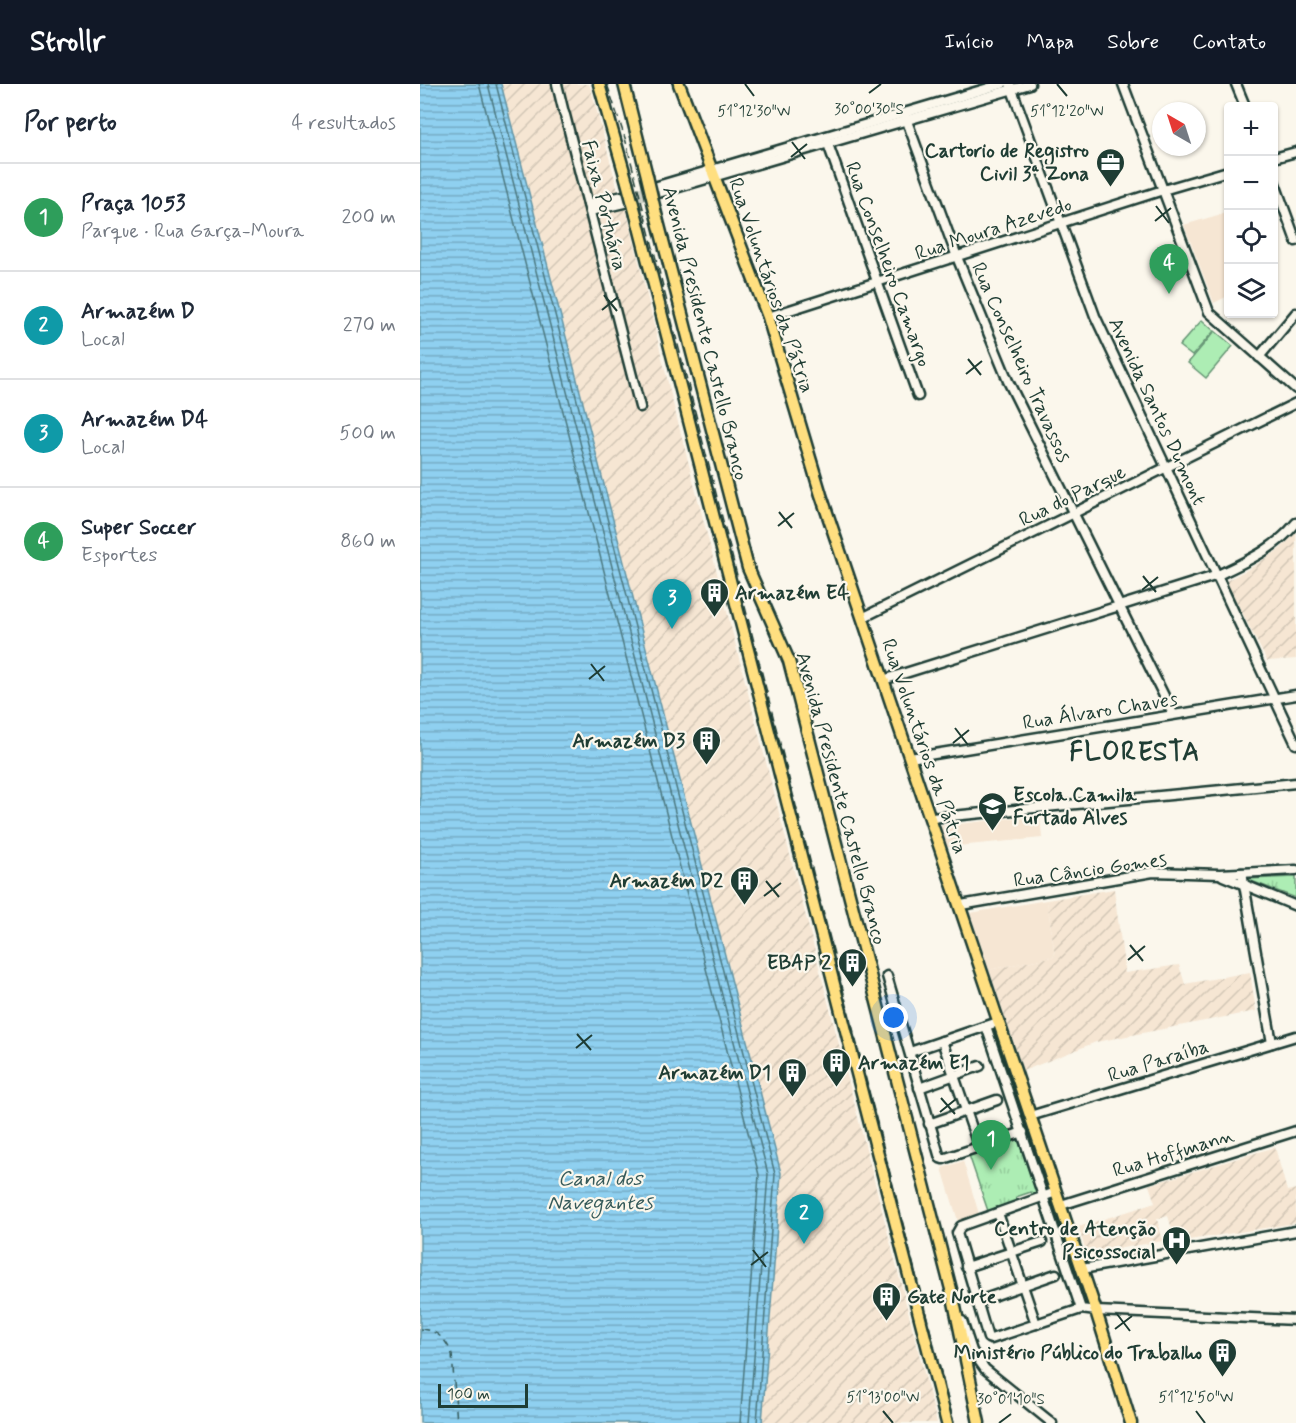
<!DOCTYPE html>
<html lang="pt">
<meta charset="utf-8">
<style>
:root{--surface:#fff;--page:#f2f2f3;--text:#1f2937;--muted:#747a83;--line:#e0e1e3;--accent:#111827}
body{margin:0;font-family:Mynerve,sans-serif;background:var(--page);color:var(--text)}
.controls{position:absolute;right:18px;top:18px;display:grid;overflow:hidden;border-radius:6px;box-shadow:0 2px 4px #0004}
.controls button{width:54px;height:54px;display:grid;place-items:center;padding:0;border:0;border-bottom:2px solid var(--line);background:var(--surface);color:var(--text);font:30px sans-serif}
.compass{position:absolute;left:732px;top:18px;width:54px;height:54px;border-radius:50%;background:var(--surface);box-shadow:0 2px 4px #0004;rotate:321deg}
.scale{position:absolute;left:18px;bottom:15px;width:90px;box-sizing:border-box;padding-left:6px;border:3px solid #1f3d34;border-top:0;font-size:16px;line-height:21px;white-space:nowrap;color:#1f3d34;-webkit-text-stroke:4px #fbf7ec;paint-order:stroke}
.you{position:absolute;left:474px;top:934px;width:21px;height:21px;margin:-15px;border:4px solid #fff;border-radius:50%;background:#1a73e8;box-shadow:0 0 0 9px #1a73e833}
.badge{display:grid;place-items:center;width:39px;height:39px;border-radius:50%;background:var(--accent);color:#fff;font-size:20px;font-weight:700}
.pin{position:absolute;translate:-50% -50px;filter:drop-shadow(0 2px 3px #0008)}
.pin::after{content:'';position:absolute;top:32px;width:21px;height:18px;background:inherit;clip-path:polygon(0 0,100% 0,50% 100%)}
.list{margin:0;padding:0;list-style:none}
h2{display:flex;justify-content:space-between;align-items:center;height:78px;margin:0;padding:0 24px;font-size:26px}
h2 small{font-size:20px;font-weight:400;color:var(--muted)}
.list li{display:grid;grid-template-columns:39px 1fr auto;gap:18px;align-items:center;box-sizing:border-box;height:108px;padding:0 24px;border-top:2px solid var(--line)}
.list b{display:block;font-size:22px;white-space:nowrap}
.list p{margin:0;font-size:20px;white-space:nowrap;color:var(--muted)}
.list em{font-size:20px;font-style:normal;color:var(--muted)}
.icon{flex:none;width:33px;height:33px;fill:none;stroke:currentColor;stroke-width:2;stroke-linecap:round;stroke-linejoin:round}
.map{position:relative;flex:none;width:876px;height:1339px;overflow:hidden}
header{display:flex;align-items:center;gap:36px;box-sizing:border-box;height:84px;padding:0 30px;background:var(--accent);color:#fff}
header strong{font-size:28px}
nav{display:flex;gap:33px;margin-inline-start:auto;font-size:21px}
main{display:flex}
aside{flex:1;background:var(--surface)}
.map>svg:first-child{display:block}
.built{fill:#f6e6d3}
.industrial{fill:url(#industrial-furrows)}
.grass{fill:url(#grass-tufts);stroke:#669574;stroke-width:1.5}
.garden{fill:#adedb4;stroke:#669574;stroke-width:1.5}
.water{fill:url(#water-rules);stroke:#6295a5;stroke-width:1.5}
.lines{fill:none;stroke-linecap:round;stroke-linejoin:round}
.shore{stroke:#4c787f;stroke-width:1.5}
.ferry{stroke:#355a5a;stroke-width:1.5;stroke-dasharray:8 6;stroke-linecap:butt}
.minor-tunnel{stroke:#cfd2c7;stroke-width:8;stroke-dasharray:8 4;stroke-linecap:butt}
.minor-casing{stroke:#1f3d34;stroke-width:13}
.major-casing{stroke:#1f3d34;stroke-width:15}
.minor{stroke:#fbf7ec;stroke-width:8}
.major{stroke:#ffdf80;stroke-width:10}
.rail{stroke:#1f3d34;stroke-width:1.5;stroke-dasharray:9 4.5;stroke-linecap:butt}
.major-bridge-casing{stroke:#1f3d34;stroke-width:15;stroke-linecap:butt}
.major-bridge{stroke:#ffdf80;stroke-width:10}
.ticks{fill:none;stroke:#1f3d34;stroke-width:2}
.labels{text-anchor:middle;stroke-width:4.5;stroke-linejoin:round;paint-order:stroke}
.poi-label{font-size:20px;font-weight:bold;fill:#1f3d34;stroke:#fbf7ec;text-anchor:end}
.street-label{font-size:20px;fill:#1f3d34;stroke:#fbf7ec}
.water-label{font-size:21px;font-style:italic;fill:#355a5a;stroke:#fbf7ec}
.district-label{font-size:26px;font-weight:bold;letter-spacing:1.5px;fill:#1f3d34;stroke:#fbf7ec}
.ticks-label{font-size:15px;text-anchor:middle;fill:#1f3d34;stroke:#fbf7ec;stroke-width:4.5;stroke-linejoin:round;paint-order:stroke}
</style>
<header>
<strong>Strollr</strong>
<nav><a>Início</a><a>Mapa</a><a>Sobre</a><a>Contato</a></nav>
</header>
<main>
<aside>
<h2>Por perto<small>4 resultados</small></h2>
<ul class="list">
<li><span class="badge" style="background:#2e9e5b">1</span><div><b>Praça 1053</b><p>Parque · Rua Garça-Moura</p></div><em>200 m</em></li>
<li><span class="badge" style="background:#0f9aa8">2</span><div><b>Armazém D</b><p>Local</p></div><em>270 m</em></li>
<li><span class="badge" style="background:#0f9aa8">3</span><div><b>Armazém D4</b><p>Local</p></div><em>500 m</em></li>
<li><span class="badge" style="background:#2e9e5b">4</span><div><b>Super Soccer</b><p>Esportes</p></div><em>860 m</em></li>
</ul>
</aside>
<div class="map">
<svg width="876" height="1339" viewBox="0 0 876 1339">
<defs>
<pattern id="industrial-furrows" width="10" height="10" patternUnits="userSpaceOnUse" patternTransform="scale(1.5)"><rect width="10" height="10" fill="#f6e6d3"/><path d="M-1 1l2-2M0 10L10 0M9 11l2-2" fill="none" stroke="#d2c6b6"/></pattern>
<pattern id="grass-tufts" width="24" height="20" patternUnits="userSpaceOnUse" patternTransform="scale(1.5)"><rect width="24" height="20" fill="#adedb4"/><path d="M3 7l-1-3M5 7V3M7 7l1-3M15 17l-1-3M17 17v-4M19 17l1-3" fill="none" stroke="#94cc9b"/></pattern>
<pattern id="water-rules" width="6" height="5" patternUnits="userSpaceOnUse" patternTransform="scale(1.5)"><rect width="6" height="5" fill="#8fd0f0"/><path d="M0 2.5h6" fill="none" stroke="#74aac3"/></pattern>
</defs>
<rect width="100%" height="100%" fill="#fbf7ec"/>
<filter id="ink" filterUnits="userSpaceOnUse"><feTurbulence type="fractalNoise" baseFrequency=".0167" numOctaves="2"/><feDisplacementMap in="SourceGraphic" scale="12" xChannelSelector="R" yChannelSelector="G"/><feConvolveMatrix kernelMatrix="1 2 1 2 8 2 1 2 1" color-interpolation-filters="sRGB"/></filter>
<g filter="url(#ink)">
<g class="built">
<path d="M 808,128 L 808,212 L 794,219 L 764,141 Z"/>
<path d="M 620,731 L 622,754 L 527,763 L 520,742 Z"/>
<path d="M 627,816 L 635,872 L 569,886 L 550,829 Z"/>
<path d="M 543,1077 L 559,1130 L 538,1137 L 522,1084 Z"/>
</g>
<g class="industrial">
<path d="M 81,0 L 169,0 L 171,5 L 198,107 L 203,112 L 252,315 L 517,1339 L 342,1339 L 361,1089 Z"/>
<path d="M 876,449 L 876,575 L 847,577 L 806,497 L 834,482 L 860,465 Z"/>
<path d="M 694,805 L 705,889 L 759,881 L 765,900 L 830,888 L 836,927 L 676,958 L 603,987 L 569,886 L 635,872 L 627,816 Z"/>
<path d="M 855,1063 L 867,1107 L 876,1105 L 876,1139 L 756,1158 L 748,1132 L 737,1135 L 743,1157 L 667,1170 L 658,1143 L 735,1119 L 729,1101 Z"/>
</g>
<g class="grass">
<path d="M 876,793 L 876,814 L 826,795 Z"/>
<path d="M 598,1055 L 617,1110 L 613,1112 L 611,1108 L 596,1113 L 597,1117 L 568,1127 L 549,1071 Z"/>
</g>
<g class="garden">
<path d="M 782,236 L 794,247 L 772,272 L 759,262 Z"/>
<path d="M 795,247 L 813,262 L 786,294 L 768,279 Z"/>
</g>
<path class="water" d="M 0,0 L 81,0 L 361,1089 L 342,1339 L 0,1339 Z"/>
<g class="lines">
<g class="shore">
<path d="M 59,0 L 339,1091 L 320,1339"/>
<path d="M 68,0 L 348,1090 L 329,1339"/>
<path d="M 76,0 L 355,1090 L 337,1339"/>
</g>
<path class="ferry" d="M 0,1245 C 17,1246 26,1255 32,1270 L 37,1339"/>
<g class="minor-tunnel">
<path d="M 205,111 L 233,104"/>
<path d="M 207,118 L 235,110"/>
</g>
<defs>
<g id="minor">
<path d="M 137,0 L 144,29"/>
<path d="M 590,0 L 675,232 L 876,660"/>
<path d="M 703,0 L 789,228 L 876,305"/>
<path d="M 816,0 L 825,22"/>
<path d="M 484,29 L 537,173 L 588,297 L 753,630"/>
<path d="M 145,31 L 220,323"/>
<path d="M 408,60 L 498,312"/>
<path d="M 854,74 L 876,68"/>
<path d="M 854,97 L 876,157"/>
<path d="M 234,103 L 582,0"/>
<path d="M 235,110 L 610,0"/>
<path d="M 168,120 L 203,112"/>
<path d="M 170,127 L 204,119"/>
<path d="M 348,233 L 743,106 L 808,87"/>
<path d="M 839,273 L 876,229"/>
<path d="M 442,534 L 876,319"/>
<path d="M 463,596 L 798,491 C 827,477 855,465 876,439"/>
<path d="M 490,674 L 876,611"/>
<path d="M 511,734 L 876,699"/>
<path d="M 822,789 L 852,959"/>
<path d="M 803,792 L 876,822"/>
<path d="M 541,821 L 733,788 L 800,790 L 876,786"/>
<path d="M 467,892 L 520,1074 L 523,1075 L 603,1048"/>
<path d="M 566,942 L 661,1225 L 676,1227 L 876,1236"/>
<path d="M 522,957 L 559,1064"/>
<path d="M 490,968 L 578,938"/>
<path d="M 499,1004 L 560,982"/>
<path d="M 610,1032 L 876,952"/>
<path d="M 509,1040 L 577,1016"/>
<path d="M 636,1108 L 541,1142 L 537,1149 L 568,1254 L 571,1255 L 661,1225"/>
<path d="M 641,1121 L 876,1047"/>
<path d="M 578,1129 L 616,1240"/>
<path d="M 546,1183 L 622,1158"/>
<path d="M 662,1185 L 876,1147"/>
<path d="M 556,1218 L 636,1190"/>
<path d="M 542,1237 L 552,1267 L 565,1285 L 632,1339"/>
</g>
<g id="major">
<path d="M 179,0 L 207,98"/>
<path d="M 204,0 L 227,92"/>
<path d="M 259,0 L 348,233 L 401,411 L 676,1227 L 711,1339"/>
<path d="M 235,126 L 328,484 L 369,577 L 533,1213 L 559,1339"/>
<path d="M 216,131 L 527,1339"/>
</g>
</defs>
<use href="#minor" class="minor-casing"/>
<use href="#major" class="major-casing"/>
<use href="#minor" class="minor"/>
<use href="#major" class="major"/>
<path class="rail" d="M 187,0 L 205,54 L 534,1339"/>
<defs>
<g id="major-bridge">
<path d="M 227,92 L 235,126"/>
<path d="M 207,98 L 216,131"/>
</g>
</defs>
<use href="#major-bridge" class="major-bridge-casing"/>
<use href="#major-bridge" class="major-bridge"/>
</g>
</g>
<path class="ticks" d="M 325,0 L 334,12M 637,0 L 647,12M 449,9 L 461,0M 372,58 L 385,75M 371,73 L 387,60M 736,122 L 749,139M 735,137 L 751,124M 184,211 L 197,227M 182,226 L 198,213M 548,275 L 561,291M 546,290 L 562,277M 359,428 L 372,444M 358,442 L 374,429M 723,492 L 736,508M 722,506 L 738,493M 171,580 L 184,597M 169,595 L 185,582M 535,644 L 548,661M 533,659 L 549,646M 346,797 L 359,813M 344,812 L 361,799M 710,861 L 723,877M 708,876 L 725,862M 157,950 L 171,966M 156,964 L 172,951M 521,1014 L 535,1030M 520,1028 L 536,1015M 333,1166 L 346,1183M 331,1181 L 348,1168M 697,1230 L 710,1247M 695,1245 L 712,1232M 463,1327 L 473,1339M 776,1327 L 785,1339M 579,1339 L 591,1330"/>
<defs>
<symbol id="office-pin" viewBox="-11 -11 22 30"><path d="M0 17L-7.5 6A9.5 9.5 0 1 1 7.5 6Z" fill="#1f3d34" stroke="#fbf7ec"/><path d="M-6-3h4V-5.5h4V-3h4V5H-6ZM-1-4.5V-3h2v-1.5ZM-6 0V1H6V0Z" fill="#fff"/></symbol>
<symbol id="building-pin" viewBox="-11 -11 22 30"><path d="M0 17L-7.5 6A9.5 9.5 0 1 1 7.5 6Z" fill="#1f3d34" stroke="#fbf7ec"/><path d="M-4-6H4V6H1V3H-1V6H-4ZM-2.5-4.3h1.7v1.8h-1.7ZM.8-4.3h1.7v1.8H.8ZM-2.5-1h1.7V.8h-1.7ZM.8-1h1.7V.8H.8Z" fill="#fff"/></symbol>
<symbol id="school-pin" viewBox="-11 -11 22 30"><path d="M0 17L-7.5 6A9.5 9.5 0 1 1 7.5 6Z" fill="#1f3d34" stroke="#fbf7ec"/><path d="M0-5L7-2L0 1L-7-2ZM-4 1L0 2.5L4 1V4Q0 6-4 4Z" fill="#fff"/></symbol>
<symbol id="hospital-pin" viewBox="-11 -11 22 30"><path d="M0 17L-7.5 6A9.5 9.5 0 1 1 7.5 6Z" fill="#1f3d34" stroke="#fbf7ec"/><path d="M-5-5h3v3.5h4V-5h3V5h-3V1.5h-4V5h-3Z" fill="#fff"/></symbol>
</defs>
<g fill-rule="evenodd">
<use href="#office-pin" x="674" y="62" width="33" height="45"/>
<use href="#building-pin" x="278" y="492" width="33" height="45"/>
<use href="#building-pin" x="270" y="640" width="33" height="45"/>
<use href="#school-pin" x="556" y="706" width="33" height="45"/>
<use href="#building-pin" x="308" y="780" width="33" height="45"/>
<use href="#building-pin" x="416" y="862" width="33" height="45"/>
<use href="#building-pin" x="400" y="962" width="33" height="45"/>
<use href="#building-pin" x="356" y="972" width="33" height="45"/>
<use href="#hospital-pin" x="740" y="1140" width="33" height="45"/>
<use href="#building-pin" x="450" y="1196" width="33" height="45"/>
<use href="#building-pin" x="786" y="1252" width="33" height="45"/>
</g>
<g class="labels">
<g class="poi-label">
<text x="669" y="73">Cartorio de Registro<tspan x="669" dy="23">Civil 3ª Zona</tspan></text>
<text x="315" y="515" text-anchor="start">Armazém E4</text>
<text x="265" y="663">Armazém D3</text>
<text x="593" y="717" text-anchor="start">Escola Camila<tspan x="593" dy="23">Furtado Alves</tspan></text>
<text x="303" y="803">Armazém D2</text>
<text x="411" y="885">EBAP 2</text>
<text x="438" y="985" text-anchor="start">Armazém E1</text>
<text x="351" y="995">Armazém D1</text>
<text x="736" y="1151">Centro de Atenção<tspan x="736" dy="23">Psicossocial</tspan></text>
<text x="487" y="1219" text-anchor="start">Gate Norte</text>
<text x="782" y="1275">Ministério Público do Trabalho</text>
</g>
<g class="street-label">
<text transform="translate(185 121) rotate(76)" y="7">Faixa Portuária</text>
<text transform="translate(573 144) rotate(-18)" y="7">Rua Moura Azevedo</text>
<text transform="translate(469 180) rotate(70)" y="7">Rua Conselheiro Camargo</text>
<text transform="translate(352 201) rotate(71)" y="7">Rua Voluntários da Pátria</text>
<text transform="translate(286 249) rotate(76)" y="7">Avenida Presidente Castello Branco</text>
<text transform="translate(602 278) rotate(66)" y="7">Rua Conselheiro Travassos</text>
<text transform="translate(738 327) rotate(65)" y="7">Avenida Santos Dumont</text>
<text transform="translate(652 411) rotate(-26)" y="7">Rua do Parque</text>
<text transform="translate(680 626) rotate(-9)" y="7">Rua Álvaro Chaves</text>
<text transform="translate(505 662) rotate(71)" y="7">Rua Voluntários da Pátria</text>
<text transform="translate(422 714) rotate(75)" y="7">Avenida Presidente Castello Branco</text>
<text transform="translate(670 785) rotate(-8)" y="7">Rua Câncio Gomes</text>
<text transform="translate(738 976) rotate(-17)" y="7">Rua Paraíba</text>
<text transform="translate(753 1068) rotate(-17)" y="7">Rua Hoffmann</text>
</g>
<g class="water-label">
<text x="180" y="1101">Canal dos<tspan x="180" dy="24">Navegantes</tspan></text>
</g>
<g class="district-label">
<text x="715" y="676">FLORESTA</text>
</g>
</g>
<g class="ticks-label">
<text x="449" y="30">30°00'30"S</text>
<text x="334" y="32">51°12'30"W</text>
<text x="647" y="32">51°12'20"W</text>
<text x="463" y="1318">51°13'00"W</text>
<text x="776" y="1318">51°12'50"W</text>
<text x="591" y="1320">30°01'10"S</text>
</g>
</svg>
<div class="controls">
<button>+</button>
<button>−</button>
<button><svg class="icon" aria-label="locate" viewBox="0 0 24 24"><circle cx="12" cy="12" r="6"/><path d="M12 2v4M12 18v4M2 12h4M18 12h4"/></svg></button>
<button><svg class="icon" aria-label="layers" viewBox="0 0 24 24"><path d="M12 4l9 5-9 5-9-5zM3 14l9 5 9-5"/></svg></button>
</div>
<svg class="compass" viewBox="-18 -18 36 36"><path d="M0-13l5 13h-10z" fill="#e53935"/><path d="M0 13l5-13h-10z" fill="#747a83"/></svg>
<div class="scale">100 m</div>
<div class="you"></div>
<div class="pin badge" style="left:571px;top:1086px;background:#2e9e5b">1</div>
<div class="pin badge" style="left:384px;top:1160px;background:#0f9aa8">2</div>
<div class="pin badge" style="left:252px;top:545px;background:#0f9aa8">3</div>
<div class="pin badge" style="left:749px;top:210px;background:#2e9e5b">4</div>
</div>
</main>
